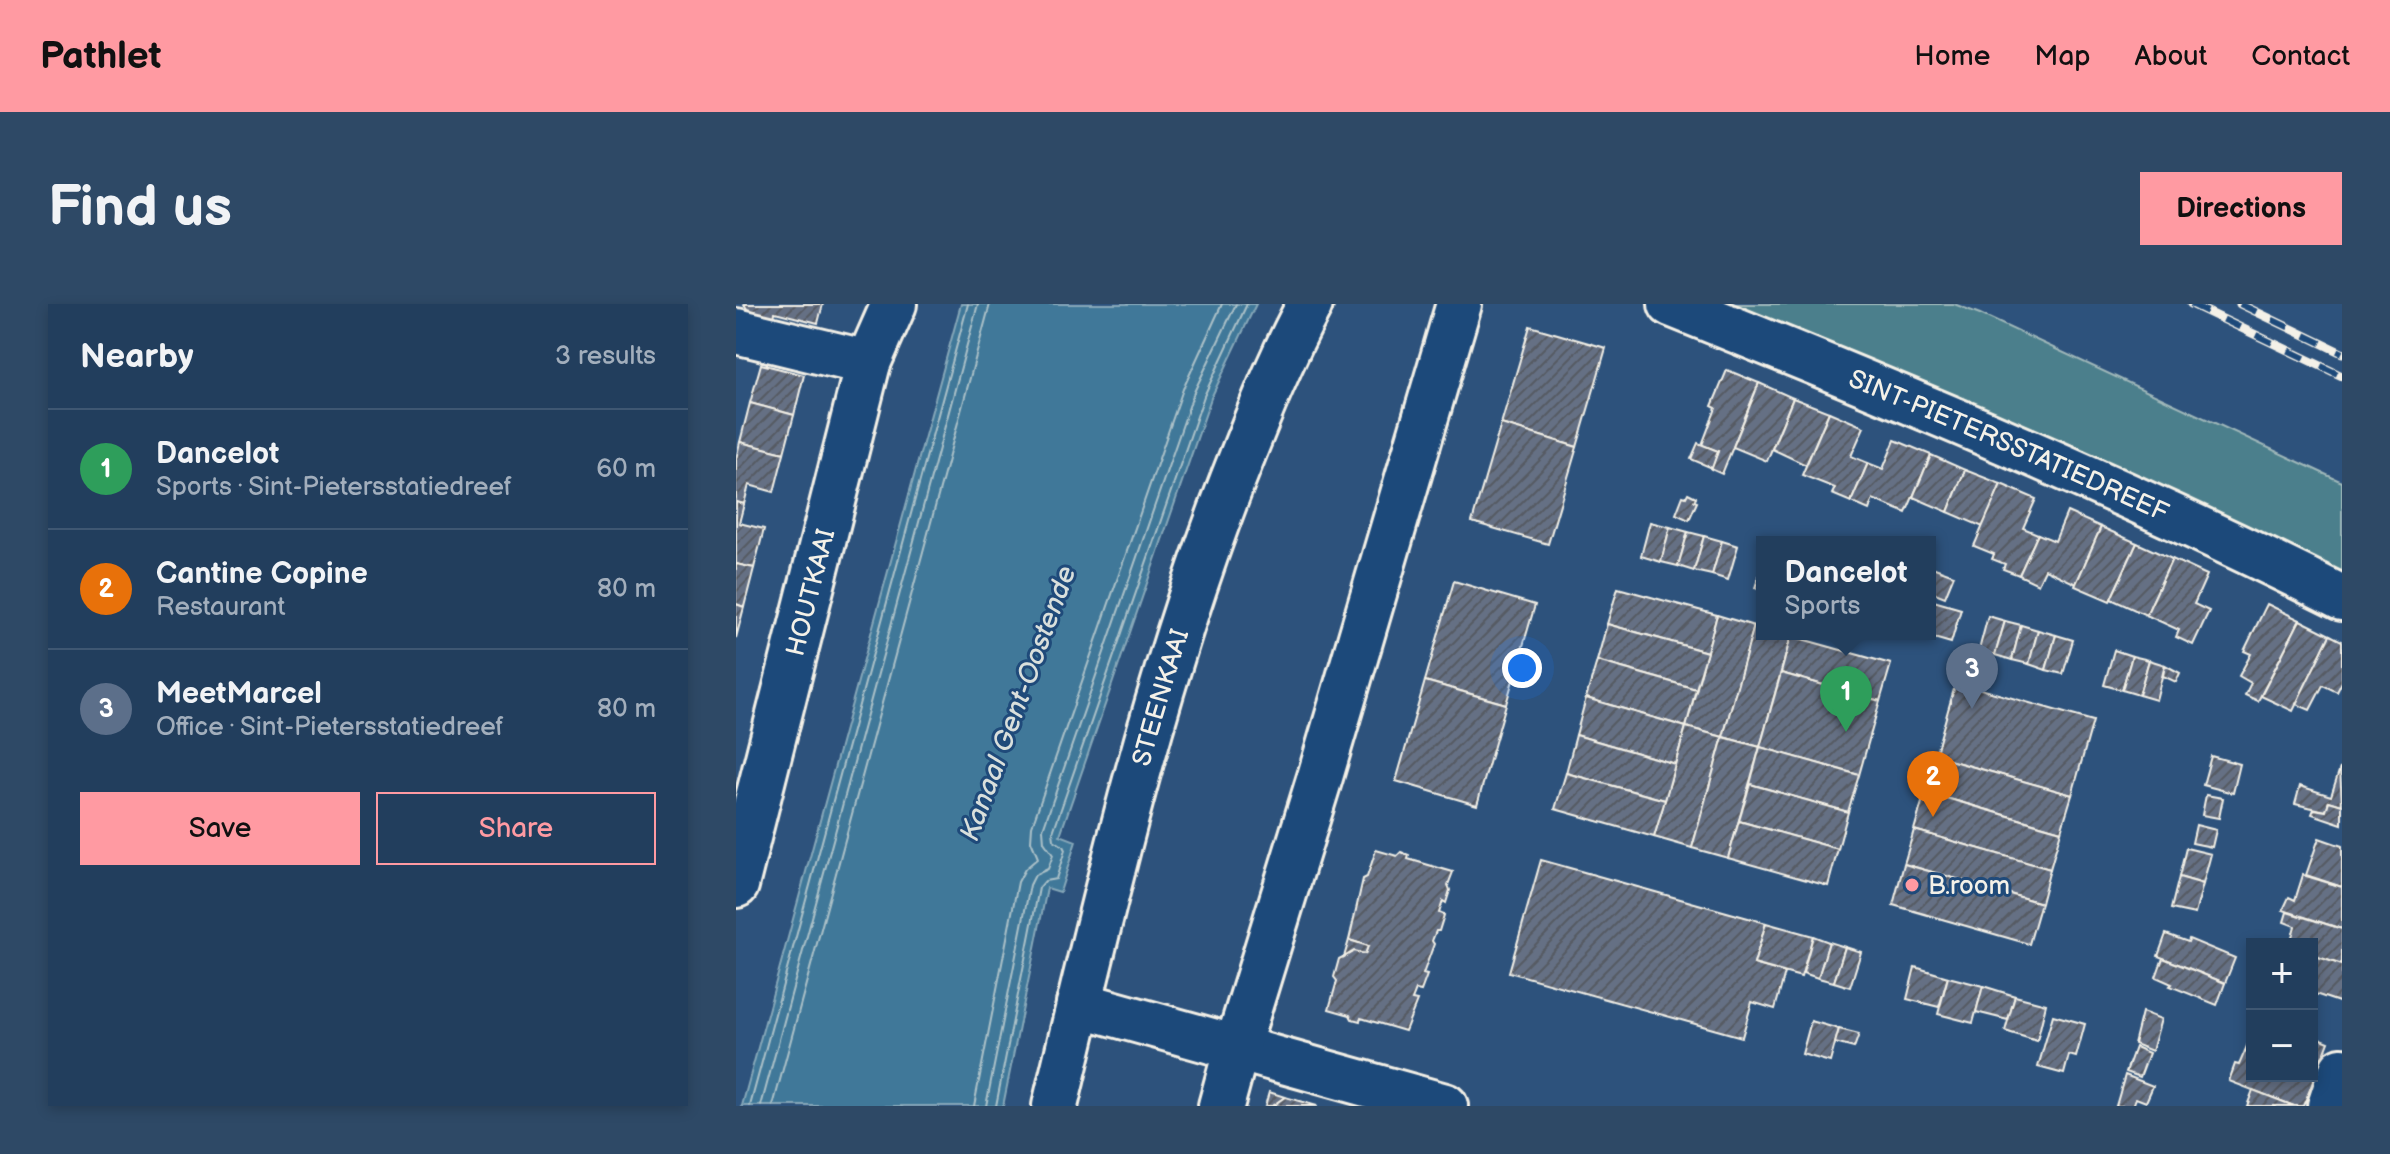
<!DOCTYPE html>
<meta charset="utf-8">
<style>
:root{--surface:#223e5d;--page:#2e4966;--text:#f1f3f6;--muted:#a2aebc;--line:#3f5772;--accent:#ff9aa2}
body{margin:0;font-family:"Balsamiq Sans",sans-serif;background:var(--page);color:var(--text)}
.controls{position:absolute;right:24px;bottom:24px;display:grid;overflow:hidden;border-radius:0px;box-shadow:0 4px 12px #0003}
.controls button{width:72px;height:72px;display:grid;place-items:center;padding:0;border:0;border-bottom:2px solid var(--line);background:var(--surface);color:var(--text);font:40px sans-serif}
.you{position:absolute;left:786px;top:364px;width:28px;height:28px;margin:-20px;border:6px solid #fff;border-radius:50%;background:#1a73e8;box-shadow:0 0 0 12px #1a73e833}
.badge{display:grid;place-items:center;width:52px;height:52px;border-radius:50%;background:var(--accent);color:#fff;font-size:26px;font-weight:700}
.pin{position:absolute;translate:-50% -66px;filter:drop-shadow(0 2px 4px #0008)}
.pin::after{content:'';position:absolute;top:42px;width:28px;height:24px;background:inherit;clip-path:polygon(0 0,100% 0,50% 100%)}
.popup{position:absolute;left:1020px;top:232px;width:180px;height:104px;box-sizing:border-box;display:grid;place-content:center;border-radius:0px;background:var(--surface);filter:drop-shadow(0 2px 6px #0005);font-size:26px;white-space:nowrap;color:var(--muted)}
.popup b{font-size:30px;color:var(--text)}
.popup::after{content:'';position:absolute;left:50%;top:100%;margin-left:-16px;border:16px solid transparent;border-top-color:var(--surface)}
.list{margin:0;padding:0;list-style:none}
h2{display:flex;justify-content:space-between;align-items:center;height:104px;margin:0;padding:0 32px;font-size:34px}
h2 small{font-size:26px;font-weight:400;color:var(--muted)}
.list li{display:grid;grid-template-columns:52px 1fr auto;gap:24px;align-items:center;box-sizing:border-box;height:120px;padding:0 32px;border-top:2px solid var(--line)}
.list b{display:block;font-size:30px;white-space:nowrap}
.list p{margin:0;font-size:26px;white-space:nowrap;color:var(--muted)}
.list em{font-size:26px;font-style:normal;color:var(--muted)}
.actions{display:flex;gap:16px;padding:24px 32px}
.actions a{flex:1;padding:18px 0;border:2px solid var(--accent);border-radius:0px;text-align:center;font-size:28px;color:var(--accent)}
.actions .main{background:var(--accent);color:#111}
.map{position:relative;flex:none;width:1606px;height:802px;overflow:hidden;border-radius:0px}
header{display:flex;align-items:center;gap:48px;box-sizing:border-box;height:112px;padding:0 40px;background:var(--accent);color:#111}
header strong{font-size:38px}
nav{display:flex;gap:44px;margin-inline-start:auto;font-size:28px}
.intro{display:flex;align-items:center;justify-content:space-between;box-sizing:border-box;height:192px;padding:0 48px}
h1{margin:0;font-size:56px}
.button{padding:20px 36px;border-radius:0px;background:var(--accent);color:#111;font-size:28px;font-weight:700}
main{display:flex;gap:48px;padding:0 48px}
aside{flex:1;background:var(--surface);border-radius:0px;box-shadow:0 4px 12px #0003}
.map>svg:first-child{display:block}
.green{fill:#4b7f8c;stroke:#a0b8ba;stroke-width:2}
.water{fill:#3f7899;stroke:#87a8b9;stroke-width:2}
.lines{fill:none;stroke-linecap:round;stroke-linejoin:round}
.shore{stroke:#acc1c8;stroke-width:2}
.building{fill:url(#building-hatch);stroke:#f4f1e8;stroke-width:2}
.minor-casing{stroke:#f4f1e8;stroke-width:50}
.minor{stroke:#1f4a7a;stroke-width:44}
.rail-casing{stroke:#f4f1e8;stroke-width:9}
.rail{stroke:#1f4a7a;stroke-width:6;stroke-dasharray:18;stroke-linecap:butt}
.poi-dot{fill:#ff9aa2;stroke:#1f4a7a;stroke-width:3}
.labels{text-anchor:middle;stroke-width:6;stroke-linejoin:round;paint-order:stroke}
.street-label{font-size:26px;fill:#f4f1e8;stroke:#1f4a7a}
.poi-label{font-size:26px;fill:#f4f1e8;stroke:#1f4a7a;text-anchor:start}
.water-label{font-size:28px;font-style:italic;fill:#d9dfdc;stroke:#1f4a7a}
</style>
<header>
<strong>Pathlet</strong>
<nav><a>Home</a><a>Map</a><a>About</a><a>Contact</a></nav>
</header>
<div class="intro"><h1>Find us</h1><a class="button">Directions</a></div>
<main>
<aside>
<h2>Nearby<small>3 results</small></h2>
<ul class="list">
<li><span class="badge" style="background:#2e9e5b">1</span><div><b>Dancelot</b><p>Sports · Sint-Pietersstatiedreef</p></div><em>60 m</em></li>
<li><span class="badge" style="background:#e8710a">2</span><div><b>Cantine Copine</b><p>Restaurant</p></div><em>80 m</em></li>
<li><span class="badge" style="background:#5c6f8a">3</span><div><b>MeetMarcel</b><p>Office · Sint-Pietersstatiedreef</p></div><em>80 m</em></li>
</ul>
<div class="actions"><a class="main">Save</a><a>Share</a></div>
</aside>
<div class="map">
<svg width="1606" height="802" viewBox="0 0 1606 802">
<defs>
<pattern id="building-hatch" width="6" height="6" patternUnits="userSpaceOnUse" patternTransform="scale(2)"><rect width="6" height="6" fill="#657084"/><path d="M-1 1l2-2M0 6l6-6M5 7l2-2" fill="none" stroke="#565a62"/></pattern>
</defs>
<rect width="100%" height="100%" fill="#2d527c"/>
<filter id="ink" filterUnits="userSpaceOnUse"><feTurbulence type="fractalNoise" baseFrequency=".0125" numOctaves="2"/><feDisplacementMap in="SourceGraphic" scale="16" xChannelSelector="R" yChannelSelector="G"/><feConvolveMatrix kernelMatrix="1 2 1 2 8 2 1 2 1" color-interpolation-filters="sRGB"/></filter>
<g filter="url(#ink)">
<path class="green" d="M 981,0 L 1218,0 L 1244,10 L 1606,178 L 1606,271 Z"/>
<path class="water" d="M 225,0 L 520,0 L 475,94 L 324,531 L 340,537 L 324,588 L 311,584 L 267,802 L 6,802 Z"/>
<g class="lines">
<g class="shore">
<path d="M 14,802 L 232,0"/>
<path d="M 25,802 L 242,0"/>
<path d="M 37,802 L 254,0"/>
<path d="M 238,802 L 282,578 L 289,565 L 302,554 L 295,537 L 296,522 L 447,85 L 486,0"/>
<path d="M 250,802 L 294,581 L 299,571 L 312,565 L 317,551 L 308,538 L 307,525 L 458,88 L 500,0"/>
<path d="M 260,802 L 303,584 L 309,577 L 320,575 L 329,546 L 327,542 L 318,536 L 317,528 L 468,92 L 511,0"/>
</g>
</g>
<g class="building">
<path d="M 8,0 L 87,0 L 82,19 L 39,8 L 38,14 L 13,8 Z"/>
<path d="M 794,22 L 870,44 L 841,143 L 765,120 Z"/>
<path d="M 25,60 L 68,71 L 58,111 L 14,99 Z"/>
<path d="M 991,66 L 1023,79 L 986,170 L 975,165 L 982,147 L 966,141 L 980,104 L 976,102 Z"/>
<path d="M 1023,79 L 1057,94 L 1031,157 L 997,143 Z"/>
<path d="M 1057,94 L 1093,108 L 1070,161 L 1036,145 Z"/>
<path d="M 14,99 L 58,111 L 48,149 L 4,138 Z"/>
<path d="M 1093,108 L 1128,123 L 1115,152 L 1132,159 L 1115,198 L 1096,190 L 1099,184 L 1066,171 Z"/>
<path d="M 765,120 L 841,143 L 812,240 L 736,218 Z"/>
<path d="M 1159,136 L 1195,151 L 1170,209 L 1137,195 L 1133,206 L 1115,198 L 1132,159 L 1147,165 Z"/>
<path d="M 4,138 L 48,149 L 38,188 L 13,181 L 8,200 L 0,198 L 0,155 Z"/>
<path d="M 962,139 L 982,147 L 976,164 L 955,155 Z"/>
<path d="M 1195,151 L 1229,166 L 1212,208 L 1177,193 Z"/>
<path d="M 1229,166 L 1265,180 L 1247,223 L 1212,208 Z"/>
<path d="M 1265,180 L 1300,195 L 1287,224 L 1302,230 L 1283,271 L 1267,265 L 1269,260 L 1256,255 L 1258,250 L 1238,242 Z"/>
<path d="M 952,189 L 960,193 L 958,197 L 961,198 L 953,216 L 940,210 L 947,192 L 950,193 Z"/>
<path d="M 0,198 L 8,200 L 3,219 L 28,225 L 18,264 L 0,260 Z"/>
<path d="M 1331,208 L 1365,223 L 1340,280 L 1309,265 L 1302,280 L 1283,271 L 1302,230 L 1319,237 Z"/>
<path d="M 914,218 L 934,223 L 925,258 L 905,252 Z"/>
<path d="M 934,223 L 952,228 L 942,262 L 925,258 Z"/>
<path d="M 1365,223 L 1401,239 L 1374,297 L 1339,282 Z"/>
<path d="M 952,228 L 968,232 L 958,267 L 942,262 Z"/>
<path d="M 968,232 L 986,237 L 976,271 L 958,267 Z"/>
<path d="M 986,237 L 1002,242 L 992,276 L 976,271 Z"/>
<path d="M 1401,239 L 1436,255 L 1410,311 L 1375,295 Z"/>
<path d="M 1436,255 L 1471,271 L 1458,300 L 1473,307 L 1457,341 L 1440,333 L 1443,326 L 1410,311 Z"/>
<path d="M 0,260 L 18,264 L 8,303 L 0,300 Z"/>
<path d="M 1026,261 L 1026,286 L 1019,284 Z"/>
<path d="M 1196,263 L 1218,271 L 1209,293 L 1194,287 Z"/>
<path d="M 718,277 L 799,301 L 770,400 L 689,377 Z"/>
<path d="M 882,284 L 981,311 L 971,348 L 871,320 Z"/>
<path d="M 1194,296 L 1225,305 L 1215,339 L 1184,330 L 1194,330 Z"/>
<path d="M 0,300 L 8,303 L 0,334 Z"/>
<path d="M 1531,300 L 1564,316 L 1522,397 L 1509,391 L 1515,379 L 1503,372 L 1515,350 L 1508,347 Z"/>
<path d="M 981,311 L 1018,322 L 987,433 L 950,423 Z"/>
<path d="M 1252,312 L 1269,317 L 1259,351 L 1243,346 Z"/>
<path d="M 1564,316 L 1594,331 L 1557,407 L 1525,392 Z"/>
<path d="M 1269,317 L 1285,321 L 1276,356 L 1259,351 Z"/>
<path d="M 871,320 L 971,348 L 960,385 L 861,357 Z"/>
<path d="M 1285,321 L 1302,326 L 1293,360 L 1276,356 Z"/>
<path d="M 1018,322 L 1026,324 L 1026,330 L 1055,332 L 1024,443 L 987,433 Z"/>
<path d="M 1302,326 L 1320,331 L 1310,366 L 1293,360 Z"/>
<path d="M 1320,331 L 1337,336 L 1327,370 L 1310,366 Z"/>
<path d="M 1594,331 L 1606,337 L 1606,378 L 1601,388 L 1587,381 L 1574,406 L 1560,400 Z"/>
<path d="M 1055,332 L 1155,360 L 1144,397 L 1045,369 Z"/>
<path d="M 1378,346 L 1396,352 L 1386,386 L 1368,381 Z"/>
<path d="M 1396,352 L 1413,356 L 1403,391 L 1386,386 Z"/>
<path d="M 1413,356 L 1429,361 L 1420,396 L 1403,391 Z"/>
<path d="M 861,357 L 960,385 L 950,423 L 850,394 Z"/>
<path d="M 1429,361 L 1444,369 L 1440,378 L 1427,372 Z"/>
<path d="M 1045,369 L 1144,397 L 1123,471 L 1024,443 Z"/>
<path d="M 689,377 L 770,400 L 741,501 L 660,477 Z"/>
<path d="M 1220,378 L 1357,417 L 1336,491 L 1199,452 Z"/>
<path d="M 850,394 L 950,423 L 939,460 L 840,431 Z"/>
<path d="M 950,423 L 987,433 L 956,544 L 918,533 Z"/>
<path d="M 840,431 L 939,460 L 929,496 L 830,469 Z"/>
<path d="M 987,433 L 1024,443 L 992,554 L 956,544 Z"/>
<path d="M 1024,443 L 1123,471 L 1112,508 L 1014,480 Z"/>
<path d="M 1199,452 L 1336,491 L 1325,527 L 1189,488 Z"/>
<path d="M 1475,452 L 1504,460 L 1497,489 L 1467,481 Z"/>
<path d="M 1604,464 L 1606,501 L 1593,497 L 1590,507 L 1559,500 L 1564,482 L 1595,492 Z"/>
<path d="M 830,469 L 929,496 L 918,533 L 819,505 Z"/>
<path d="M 1014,480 L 1112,508 L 1102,545 L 1003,517 Z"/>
<path d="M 1189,488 L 1325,527 L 1314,565 L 1178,526 Z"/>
<path d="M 1470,491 L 1487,494 L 1483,514 L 1466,511 Z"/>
<path d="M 1593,497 L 1606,501 L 1606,520 L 1576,510 L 1578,505 L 1590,507 Z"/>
<path d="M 1003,517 L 1102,545 L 1092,582 L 992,554 Z"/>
<path d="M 1460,521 L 1480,526 L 1476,543 L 1456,539 Z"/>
<path d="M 1178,526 L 1314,565 L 1305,599 L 1168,560 Z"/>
<path d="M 1583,534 L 1606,542 L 1606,583 L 1570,571 Z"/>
<path d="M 1450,544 L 1475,550 L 1467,580 L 1443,573 Z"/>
<path d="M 640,546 L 661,552 L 665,548 L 673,551 L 672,555 L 717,568 L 712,581 L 714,586 L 710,599 L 707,597 L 703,609 L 708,611 L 703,627 L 700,627 L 696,637 L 698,640 L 687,670 L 691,671 L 685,687 L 680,686 L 676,696 L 681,697 L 669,727 L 625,714 L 624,717 L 616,715 L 614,711 L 593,705 L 601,677 L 598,673 L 603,655 L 618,647 L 629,650 L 632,642 L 613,636 L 627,575 L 631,573 Z"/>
<path d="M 805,556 L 1030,619 L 1018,660 L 1049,669 L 1039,705 L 1016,698 L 1006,733 L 773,668 Z"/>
<path d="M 1168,560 L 1305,599 L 1293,640 L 1157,601 Z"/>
<path d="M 1567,571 L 1606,583 L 1606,625 L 1547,606 L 1553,593 L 1559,596 Z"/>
<path d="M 1443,573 L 1467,580 L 1459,610 L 1435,605 Z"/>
<path d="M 1551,608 L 1606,625 L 1606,661 L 1576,651 L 1576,640 L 1554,640 L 1559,622 L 1548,618 Z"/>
<path d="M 1030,619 L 1077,632 L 1065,673 L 1018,660 Z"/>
<path d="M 1430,630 L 1452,638 L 1453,635 L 1499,654 L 1489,679 L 1422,652 Z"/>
<path d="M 1077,632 L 1093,638 L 1082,674 L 1067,669 Z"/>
<path d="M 613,636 L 632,642 L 629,650 L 618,647 L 608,653 Z"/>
<path d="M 1093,638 L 1109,643 L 1098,678 L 1082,674 Z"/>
<path d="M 1109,643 L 1125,648 L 1114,683 L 1098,678 Z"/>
<path d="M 1576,651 L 1606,661 L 1606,699 L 1576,689 Z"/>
<path d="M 1427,654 L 1489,679 L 1481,701 L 1434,682 L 1436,680 L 1420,673 Z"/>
<path d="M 1179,663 L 1212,673 L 1203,703 L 1171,695 Z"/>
<path d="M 1212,673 L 1247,682 L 1237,719 L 1202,710 Z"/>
<path d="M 1247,682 L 1279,692 L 1272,716 L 1240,708 Z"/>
<path d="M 1279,692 L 1310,700 L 1301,737 L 1269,727 Z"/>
<path d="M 1406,708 L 1425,715 L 1416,747 L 1398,740 Z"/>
<path d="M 1317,711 L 1349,720 L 1340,753 L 1333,751 L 1328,770 L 1302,763 Z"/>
<path d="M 1075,717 L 1103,725 L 1094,758 L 1066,750 Z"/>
<path d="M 1103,725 L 1123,730 L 1118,744 L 1099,739 Z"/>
<path d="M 1516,730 L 1516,750 L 1509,747 Z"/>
<path d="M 1576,731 L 1593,738 L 1579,774 L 1574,772 L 1576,772 Z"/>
<path d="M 1399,743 L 1413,749 L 1404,773 L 1390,768 Z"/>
<path d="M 1509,747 L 1516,750 L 1516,772 L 1579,774 L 1567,802 L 1558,802 L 1493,777 L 1499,760 L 1503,761 Z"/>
<path d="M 1389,771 L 1417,782 L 1410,798 L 1400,794 L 1397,802 L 1380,802 Z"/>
<path d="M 1517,786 L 1558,802 L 1511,802 Z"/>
<path d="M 533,788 L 549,793 L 536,802 L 529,802 Z"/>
<path d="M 549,793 L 581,802 L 536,802 Z"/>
</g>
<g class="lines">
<defs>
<g id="minor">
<path id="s1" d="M 935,0 C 1162,91 1388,184 1606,294"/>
<path d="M 0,27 L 132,59"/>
<path id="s2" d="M 0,581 L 132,59 L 158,0"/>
<path d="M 343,700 L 709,802"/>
<path id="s3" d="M 319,802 C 369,592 418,380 496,178 C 520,117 543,57 574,0"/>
<path d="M 485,802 L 501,743 L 584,473 L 723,0"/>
<path d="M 1594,802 L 1606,766"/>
</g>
</defs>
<use href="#minor" class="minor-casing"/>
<use href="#minor" class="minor"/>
<defs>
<g id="rail">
<path d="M 1455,0 L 1606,72"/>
<path d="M 1504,0 L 1606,49"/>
</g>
</defs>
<use href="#rail" class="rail-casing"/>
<use href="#rail" class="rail"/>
</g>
</g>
<circle class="poi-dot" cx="1176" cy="581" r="8"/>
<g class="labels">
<g class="street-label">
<text dy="9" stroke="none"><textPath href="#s1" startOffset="366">SINT-PIETERSSTATIEDREEF</textPath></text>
<text dy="9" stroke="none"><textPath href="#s2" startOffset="302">HOUTKAAI</textPath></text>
<text dy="9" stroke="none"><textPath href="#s3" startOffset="422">STEENKAAI</textPath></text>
</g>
<g class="poi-label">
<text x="1192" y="590">B.room</text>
</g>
<g class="water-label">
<text transform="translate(281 399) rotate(-70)" y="10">Kanaal Gent-Oostende</text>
</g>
</g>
</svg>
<div class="controls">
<button>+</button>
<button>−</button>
</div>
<div class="you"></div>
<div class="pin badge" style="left:1110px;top:428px;background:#2e9e5b">1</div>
<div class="popup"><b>Dancelot</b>Sports</div>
<div class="pin badge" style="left:1197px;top:513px;background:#e8710a">2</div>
<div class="pin badge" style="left:1236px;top:405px;background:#5c6f8a">3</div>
</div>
</main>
